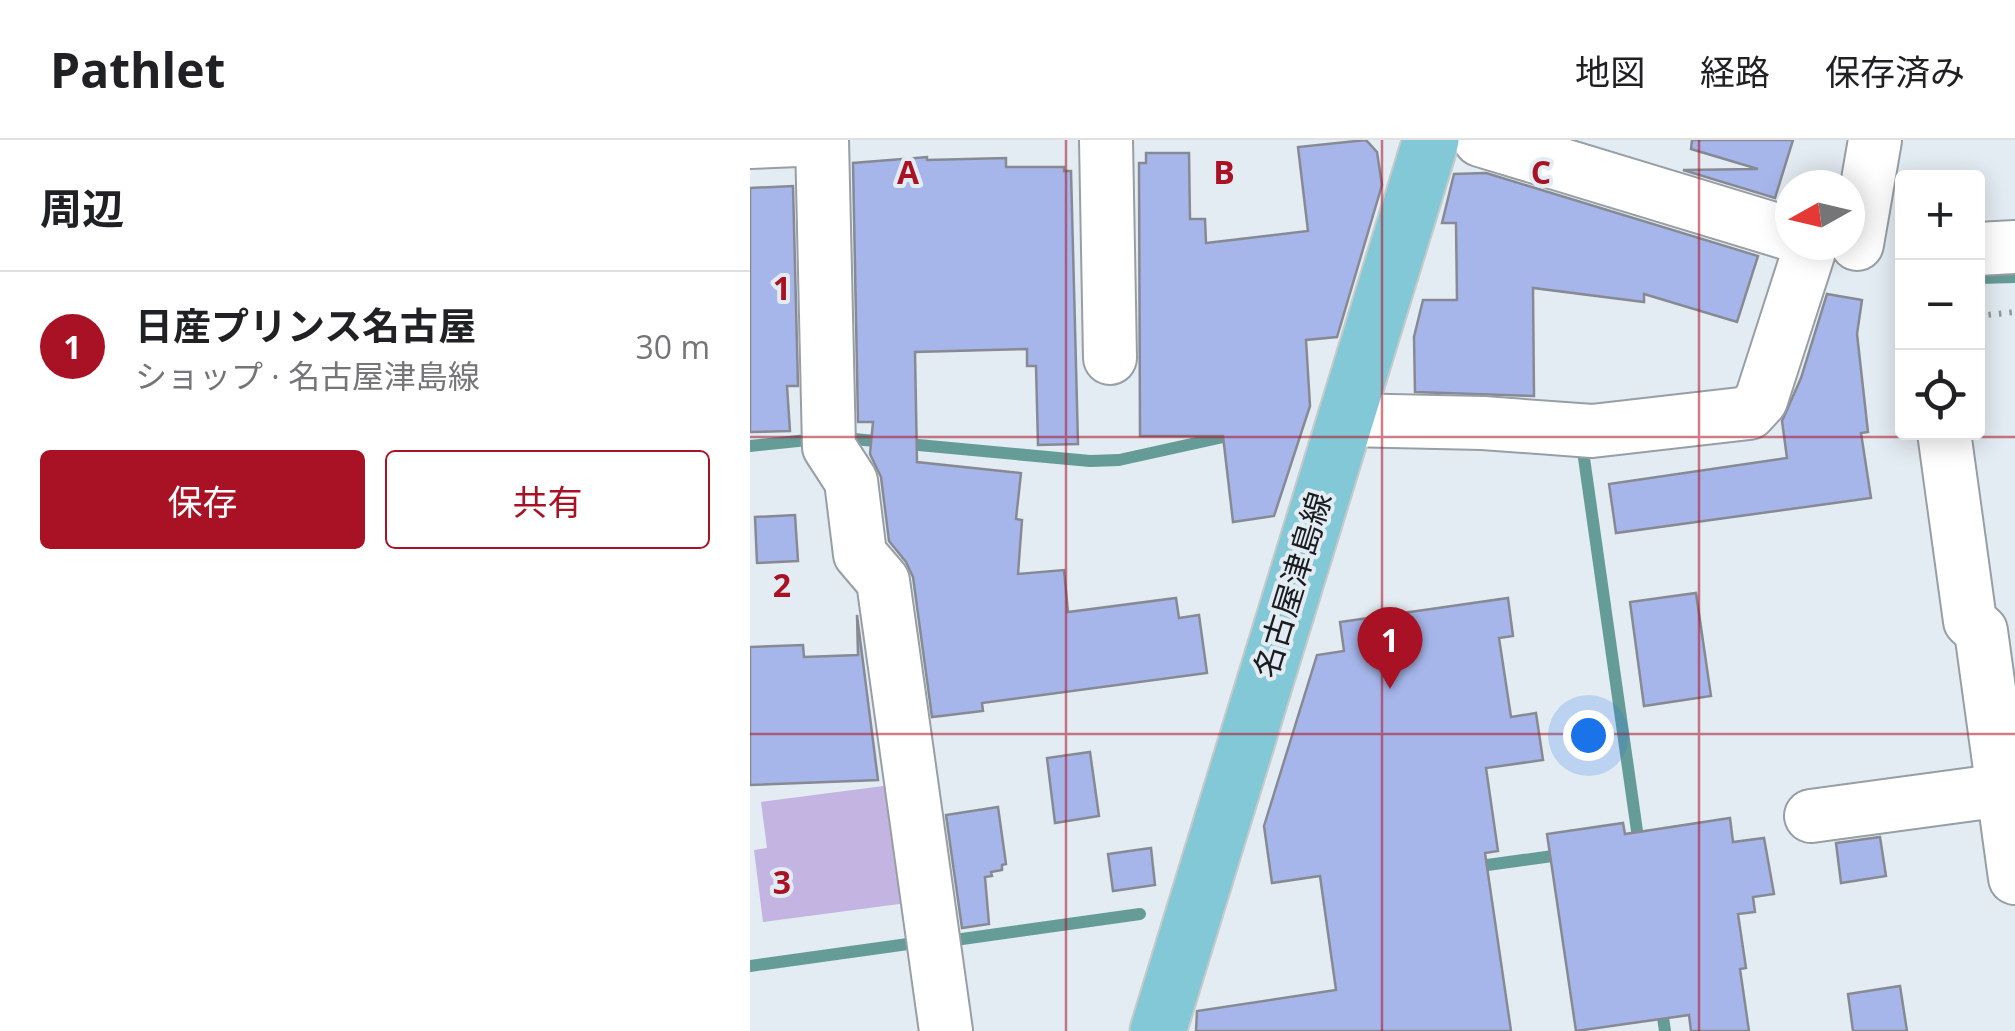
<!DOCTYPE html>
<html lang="ja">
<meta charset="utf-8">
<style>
:root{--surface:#fff;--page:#f2f2f2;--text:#202124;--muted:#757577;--line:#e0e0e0;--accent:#a81224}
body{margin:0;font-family:"Open Sans","Noto Sans JP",sans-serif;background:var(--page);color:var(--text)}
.controls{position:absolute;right:30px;top:30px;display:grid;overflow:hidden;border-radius:10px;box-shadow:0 5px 25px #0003}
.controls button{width:90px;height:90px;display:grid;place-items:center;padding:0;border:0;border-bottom:2px solid var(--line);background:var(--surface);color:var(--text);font:50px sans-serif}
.compass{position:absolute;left:1025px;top:30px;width:90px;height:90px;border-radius:50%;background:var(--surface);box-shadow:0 5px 25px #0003;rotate:262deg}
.you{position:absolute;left:838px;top:595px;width:35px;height:35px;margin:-25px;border:8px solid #fff;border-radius:50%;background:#1a73e8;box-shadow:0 0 0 15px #1a73e833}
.badge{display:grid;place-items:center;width:65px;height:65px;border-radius:50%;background:var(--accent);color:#fff;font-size:32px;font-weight:700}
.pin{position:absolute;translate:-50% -82px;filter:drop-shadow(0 2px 5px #0008)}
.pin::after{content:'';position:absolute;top:52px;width:35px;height:30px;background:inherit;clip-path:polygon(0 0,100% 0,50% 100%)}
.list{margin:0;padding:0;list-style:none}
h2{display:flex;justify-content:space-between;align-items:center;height:130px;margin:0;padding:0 40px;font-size:42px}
h2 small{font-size:32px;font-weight:400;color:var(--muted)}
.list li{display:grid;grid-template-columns:65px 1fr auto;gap:30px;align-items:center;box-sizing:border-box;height:150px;padding:0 40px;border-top:2px solid var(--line)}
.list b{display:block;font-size:38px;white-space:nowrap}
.list p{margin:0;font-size:32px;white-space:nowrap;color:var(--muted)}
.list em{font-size:32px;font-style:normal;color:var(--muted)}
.actions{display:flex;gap:20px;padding:30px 40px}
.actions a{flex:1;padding:22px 0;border:2px solid var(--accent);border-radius:10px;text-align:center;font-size:35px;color:var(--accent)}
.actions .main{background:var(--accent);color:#fff}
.icon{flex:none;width:55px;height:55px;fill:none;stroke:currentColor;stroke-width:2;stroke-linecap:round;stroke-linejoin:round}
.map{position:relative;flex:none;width:1265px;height:891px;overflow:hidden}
header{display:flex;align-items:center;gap:60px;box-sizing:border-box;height:140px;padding:0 50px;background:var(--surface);border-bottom:2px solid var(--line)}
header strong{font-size:48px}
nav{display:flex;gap:55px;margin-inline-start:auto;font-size:35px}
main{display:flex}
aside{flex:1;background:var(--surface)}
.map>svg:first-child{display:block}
.green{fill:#c3b4e2}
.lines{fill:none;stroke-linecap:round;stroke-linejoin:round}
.stream{stroke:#669c97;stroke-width:12}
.building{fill:#a6b6ea;stroke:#878a93;stroke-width:2.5}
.minor-casing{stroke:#979fa5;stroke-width:56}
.major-casing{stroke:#c8c9c9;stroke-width:59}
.path{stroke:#91979c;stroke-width:6;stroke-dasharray:2.5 8;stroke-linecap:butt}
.minor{stroke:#fff;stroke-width:52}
.major{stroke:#83c8d6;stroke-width:55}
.grid{fill:none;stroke:#a81224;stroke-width:2.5;stroke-opacity:0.55}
.labels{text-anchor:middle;stroke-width:8;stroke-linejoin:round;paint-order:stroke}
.street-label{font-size:32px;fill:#1a1d20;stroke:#e4ecf3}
.grid-label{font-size:32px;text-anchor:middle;font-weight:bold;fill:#a81224;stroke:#e4ecf3;stroke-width:8;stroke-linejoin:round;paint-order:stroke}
</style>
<header>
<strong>Pathlet</strong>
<nav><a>地図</a><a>経路</a><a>保存済み</a></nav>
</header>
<main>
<aside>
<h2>周辺<small></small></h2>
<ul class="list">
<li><span class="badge">1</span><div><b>日産プリンス名古屋</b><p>ショップ · 名古屋津島線</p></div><em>30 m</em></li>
</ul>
<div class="actions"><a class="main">保存</a><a>共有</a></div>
</aside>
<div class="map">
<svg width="1265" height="891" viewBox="0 0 1265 891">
<rect width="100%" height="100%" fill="#e4ecf3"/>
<path class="green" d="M 141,645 L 157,763 L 13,782 L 4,710 L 17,708 L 11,662 Z"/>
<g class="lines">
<g class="stream">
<path d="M 1228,138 L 1265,137"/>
<path d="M 93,298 L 340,321 L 369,320 L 487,294"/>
<path d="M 832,304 L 889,705"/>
<path d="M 0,306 L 67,299"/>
<path d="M 723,727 L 817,714"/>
<path d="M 205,800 L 390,774"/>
<path d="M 0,826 L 158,804"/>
<path d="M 911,864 L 915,891"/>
</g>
</g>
<g class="building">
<path d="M 616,0 L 627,12 L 632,45 L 587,197 L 556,200 L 560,266 L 524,376 L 483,382 L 473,296 L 390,296 L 389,23 L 396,23 L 396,13 L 439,13 L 440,79 L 455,79 L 456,103 L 558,91 L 548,7 Z"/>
<path d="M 942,0 L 1043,0 L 1025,58 L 933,30 L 1008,29 L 941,9 Z"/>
<path d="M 177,17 L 177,20 L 256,18 L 256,27 L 314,27 L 314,31 L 321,31 L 328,304 L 288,305 L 286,226 L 277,226 L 277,209 L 165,212 L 167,322 L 271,333 L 266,379 L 272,380 L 268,434 L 314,430 L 318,472 L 426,458 L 429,478 L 449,475 L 457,533 L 232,563 L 233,571 L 182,577 L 163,437 L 156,422 L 139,401 L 131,337 L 120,314 L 123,282 L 108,282 L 103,23 Z"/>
<path d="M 736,33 L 1008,116 L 987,182 L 894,154 L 894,162 L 783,148 L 784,256 L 665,252 L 664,197 L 673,160 L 707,160 L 706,83 L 692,83 L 704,34 Z"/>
<path d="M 43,46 L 48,246 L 37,246 L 40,291 L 0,292 L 0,48 Z"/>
<path d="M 1077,154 L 1112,160 L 1107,194 L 1118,292 L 1111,293 L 1121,358 L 866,393 L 859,344 L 1037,318 L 1032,281 L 1051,238 Z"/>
<path d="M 45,375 L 48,421 L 7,423 L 5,377 Z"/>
<path d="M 946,453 L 961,556 L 894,566 L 880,462 Z"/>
<path d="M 758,458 L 763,496 L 749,498 L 761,577 L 786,573 L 793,620 L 736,628 L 748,711 L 735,713 L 761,891 L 446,891 L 447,871 L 586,850 L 570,736 L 522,743 L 514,686 L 567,515 L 594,511 L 590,482 Z"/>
<path d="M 107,475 L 128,640 L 0,645 L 0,507 L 53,505 L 54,517 L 108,515 Z"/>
<path d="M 340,612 L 349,676 L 305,683 L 297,618 Z"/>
<path d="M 248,667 L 256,724 L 252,725 L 252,730 L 241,732 L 242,736 L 235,737 L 239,784 L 212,788 L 196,675 Z"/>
<path d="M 980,678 L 983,702 L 1014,698 L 1024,754 L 1003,757 L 1005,772 L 988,774 L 996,828 L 990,829 L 999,891 L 941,891 L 939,875 L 826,891 L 797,694 L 873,683 L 875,694 Z"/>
<path d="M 1130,697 L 1136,736 L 1091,743 L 1086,703 Z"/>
<path d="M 401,708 L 405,745 L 363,751 L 358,714 Z"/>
<path d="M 1150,846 L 1157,891 L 1103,891 L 1098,854 Z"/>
</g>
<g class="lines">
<defs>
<g id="minor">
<path d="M 72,0 L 79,307 L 101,341 L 110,414 L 133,441 L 196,891"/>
<path d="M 356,0 L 360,218"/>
<path d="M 730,0 L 1040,94"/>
<path d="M 0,2 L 48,0"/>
<path d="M 1107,104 L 1125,0"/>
<path d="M 1228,109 L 1265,107"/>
<path d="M 595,280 L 733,283 L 842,291 L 999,273 L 1011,260 L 1061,105"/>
<path d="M 1194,292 L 1220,481 L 1231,491 L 1265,738"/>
<path d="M 1061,676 L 1253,650"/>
</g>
<path id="major" d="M 408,891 L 681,0"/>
</defs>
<use href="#minor" class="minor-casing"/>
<use href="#major" class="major-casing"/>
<path class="path" d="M 1228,176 L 1265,172"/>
<use href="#minor" class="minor"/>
<use href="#major" class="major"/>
</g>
<path class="grid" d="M 316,0 L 316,891M 632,0 L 632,891M 949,0 L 949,891M 0,297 L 1265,297M 0,594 L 1265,594"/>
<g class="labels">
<g class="street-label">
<text transform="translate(543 445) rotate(-73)" y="11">名古屋津島線</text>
</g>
</g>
<g class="grid-label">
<text x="158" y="44">A</text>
<text x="474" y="44">B</text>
<text x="791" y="44">C</text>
<text x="32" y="160">1</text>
<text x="32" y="457">2</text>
<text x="32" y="754">3</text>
</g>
</svg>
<div class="controls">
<button>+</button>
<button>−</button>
<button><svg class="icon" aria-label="locate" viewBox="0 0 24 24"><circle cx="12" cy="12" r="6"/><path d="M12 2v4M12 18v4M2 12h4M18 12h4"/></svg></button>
</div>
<svg class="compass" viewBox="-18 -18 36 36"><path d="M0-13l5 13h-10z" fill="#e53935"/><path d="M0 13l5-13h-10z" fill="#757577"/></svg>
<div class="you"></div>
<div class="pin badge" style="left:640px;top:549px">1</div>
</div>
</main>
